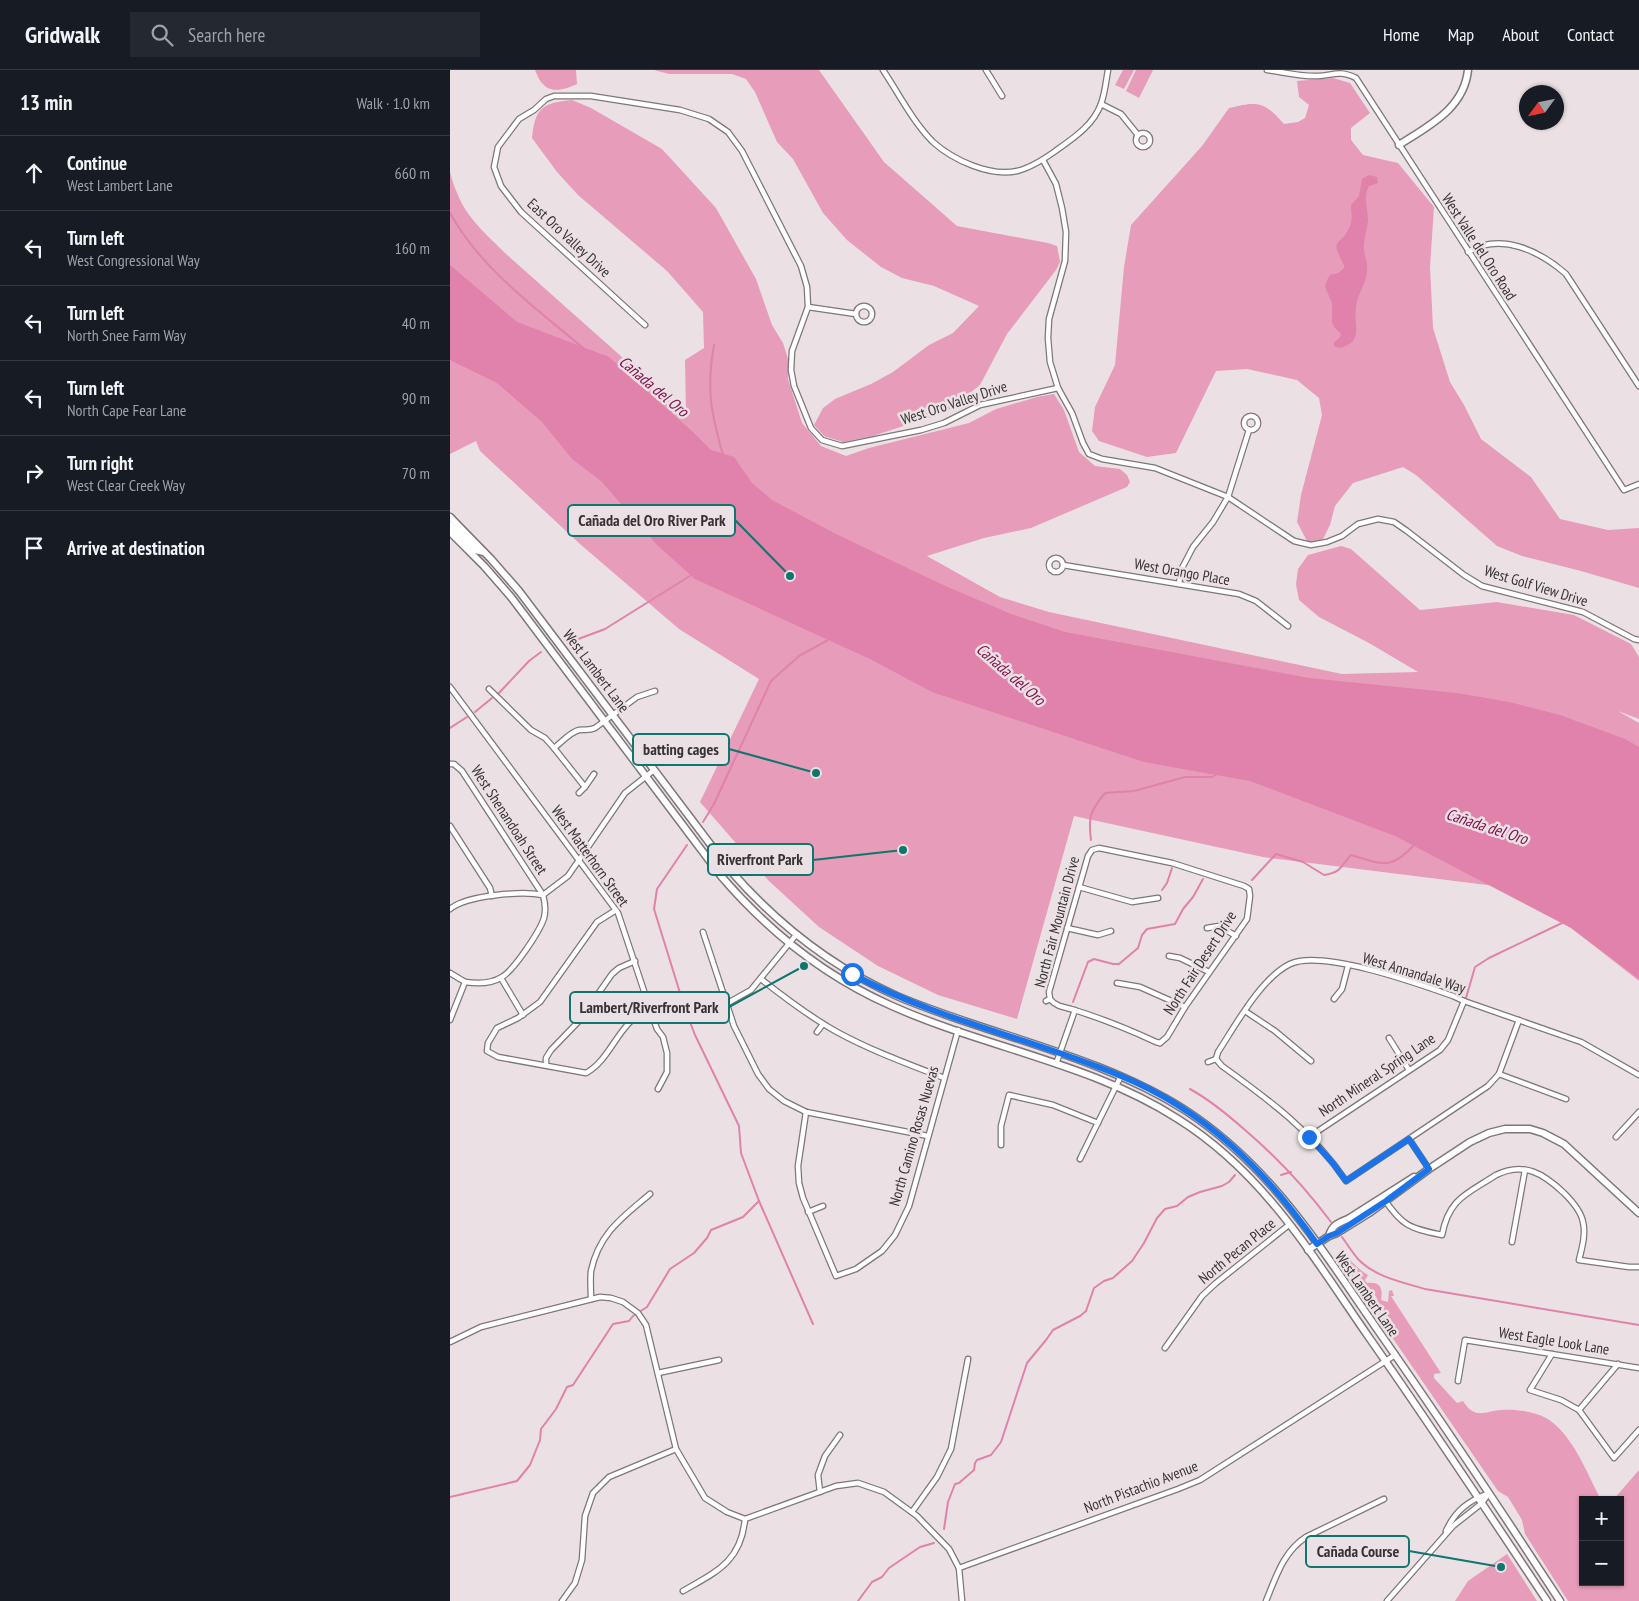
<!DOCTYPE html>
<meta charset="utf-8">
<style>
:root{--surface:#171b24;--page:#242831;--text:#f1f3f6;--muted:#9ea1a6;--line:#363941}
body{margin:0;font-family:"PT Sans Narrow",sans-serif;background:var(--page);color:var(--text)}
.controls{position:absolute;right:15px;bottom:15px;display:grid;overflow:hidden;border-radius:0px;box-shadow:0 1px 4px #0004}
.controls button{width:45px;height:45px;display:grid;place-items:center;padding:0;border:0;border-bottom:1px solid var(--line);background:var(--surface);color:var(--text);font:25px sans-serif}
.compass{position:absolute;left:1069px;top:15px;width:45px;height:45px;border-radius:50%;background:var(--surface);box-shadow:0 1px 4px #0004;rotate:237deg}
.stop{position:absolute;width:15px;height:15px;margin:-11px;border:4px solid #1a73e8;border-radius:50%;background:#fff}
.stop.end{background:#1a73e8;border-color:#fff;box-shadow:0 1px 5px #0008}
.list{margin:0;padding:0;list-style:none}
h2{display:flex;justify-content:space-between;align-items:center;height:65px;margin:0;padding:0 20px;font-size:21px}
h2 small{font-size:16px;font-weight:400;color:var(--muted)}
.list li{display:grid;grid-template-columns:32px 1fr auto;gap:15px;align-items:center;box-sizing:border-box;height:75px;padding:0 20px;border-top:1px solid var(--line)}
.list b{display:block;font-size:19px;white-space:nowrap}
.list p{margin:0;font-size:16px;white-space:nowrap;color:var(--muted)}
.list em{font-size:16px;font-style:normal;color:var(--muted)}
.icon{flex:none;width:28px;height:28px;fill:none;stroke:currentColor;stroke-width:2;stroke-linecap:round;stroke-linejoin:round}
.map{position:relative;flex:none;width:1189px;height:1531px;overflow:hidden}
header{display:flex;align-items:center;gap:30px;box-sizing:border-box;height:70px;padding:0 25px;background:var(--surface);border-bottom:1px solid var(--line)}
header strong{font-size:24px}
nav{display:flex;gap:28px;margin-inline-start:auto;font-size:18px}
.search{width:350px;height:45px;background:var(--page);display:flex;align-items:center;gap:12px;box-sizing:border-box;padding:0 18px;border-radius:0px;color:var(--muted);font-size:19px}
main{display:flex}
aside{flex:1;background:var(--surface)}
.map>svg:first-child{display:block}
.green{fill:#e79cba}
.water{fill:#e082aa}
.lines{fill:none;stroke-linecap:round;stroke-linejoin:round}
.stream{stroke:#e082aa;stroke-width:2}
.street-casing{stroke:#7f7679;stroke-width:7}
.secondary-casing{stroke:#7f7679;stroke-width:9}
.street{stroke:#fff;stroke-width:4.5}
.secondary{stroke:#fff;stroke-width:6}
.route{stroke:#1a73e8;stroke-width:6}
.labels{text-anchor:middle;stroke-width:5;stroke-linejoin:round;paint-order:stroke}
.street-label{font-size:15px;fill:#373334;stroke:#ebe1e4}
.water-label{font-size:16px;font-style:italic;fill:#831250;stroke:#ebe1e4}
.leader{fill:none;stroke:#0f766e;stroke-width:2}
.callout-dot{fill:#0f766e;stroke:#ebe1e4;stroke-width:2}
.callout{fill:#ebe1e4;stroke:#0f766e;stroke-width:2}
.callout-label{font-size:16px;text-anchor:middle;font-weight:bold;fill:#373334}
</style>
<header>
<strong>Gridwalk</strong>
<div class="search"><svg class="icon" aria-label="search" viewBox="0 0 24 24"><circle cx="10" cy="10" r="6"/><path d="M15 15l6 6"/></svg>Search here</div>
<nav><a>Home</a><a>Map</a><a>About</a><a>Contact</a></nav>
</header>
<main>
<aside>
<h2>13 min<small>Walk · 1.0 km</small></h2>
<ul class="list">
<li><svg class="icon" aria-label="ahead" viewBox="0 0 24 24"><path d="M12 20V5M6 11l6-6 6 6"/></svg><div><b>Continue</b><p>West Lambert Lane</p></div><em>660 m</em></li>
<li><svg class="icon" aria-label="left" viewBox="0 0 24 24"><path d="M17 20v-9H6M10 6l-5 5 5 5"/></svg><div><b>Turn left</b><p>West Congressional Way</p></div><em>160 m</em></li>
<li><svg class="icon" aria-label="left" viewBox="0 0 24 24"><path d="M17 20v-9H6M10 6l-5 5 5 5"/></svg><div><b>Turn left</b><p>North Snee Farm Way</p></div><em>40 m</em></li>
<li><svg class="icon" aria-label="left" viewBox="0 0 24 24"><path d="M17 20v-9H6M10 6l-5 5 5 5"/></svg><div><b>Turn left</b><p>North Cape Fear Lane</p></div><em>90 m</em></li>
<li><svg class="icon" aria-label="right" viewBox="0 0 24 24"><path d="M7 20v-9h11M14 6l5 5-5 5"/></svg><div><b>Turn right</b><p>West Clear Creek Way</p></div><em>70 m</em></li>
<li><svg class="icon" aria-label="arrive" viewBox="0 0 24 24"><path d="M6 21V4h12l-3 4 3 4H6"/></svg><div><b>Arrive at destination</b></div></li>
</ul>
</aside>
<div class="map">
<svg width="1189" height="1531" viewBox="0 0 1189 1531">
<rect width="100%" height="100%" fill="#ebe1e4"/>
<g class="green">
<path d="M 85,0 L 126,0 L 127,14 C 117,19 101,24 93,14 C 89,11 87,4 85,0 Z"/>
<path d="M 204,0 L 369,0 L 434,92 L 507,156 L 598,173 L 607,176 L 610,192 L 606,200 L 557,264 L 530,315 L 496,342 L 423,366 L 393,372 L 374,366 L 364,355 L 373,338 L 385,329 L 421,314 L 443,302 L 479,275 L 503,263 L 529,236 L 484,216 L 452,208 L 431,197 L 397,170 L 373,143 L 343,89 L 327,72 L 305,22 L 296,9 L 282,4 L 219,4 Z"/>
<path d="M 673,0 L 684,0 L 674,19 L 665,15 Z"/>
<path d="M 686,0 L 703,0 L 689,28 L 676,21 Z"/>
<path d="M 883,8 L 900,13 L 920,43 L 901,58 L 901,70 L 913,85 L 948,93 L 984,137 L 980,197 L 983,258 L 1000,312 L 1014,335 L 1031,369 L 1081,407 L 1110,449 L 1158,460 L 1189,458 L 1189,518 L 1131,501 L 1072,486 L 1047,476 L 966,405 L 953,397 L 903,413 L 885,436 L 880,455 L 873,469 L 862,472 L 857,471 L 847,452 L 851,425 L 872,345 L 869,328 L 847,310 L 797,299 L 766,301 L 726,383 L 697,387 L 649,371 L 642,361 L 645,337 L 665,295 L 674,197 L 681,155 L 752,76 L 779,38 C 808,31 814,31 834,54 L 848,52 L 855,48 L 859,35 L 849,27 L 847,11 Z"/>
<path d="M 122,30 L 141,38 L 212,79 L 266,138 L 306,209 L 322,255 L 333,273 L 339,292 L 338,309 L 352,353 L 371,376 L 396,386 L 419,378 L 519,353 L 546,339 L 587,327 L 604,324 L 614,340 L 629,382 L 645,396 L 670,399 L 677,405 L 680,412 L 677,417 L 581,458 L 534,468 L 477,486 L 550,527 L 599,542 L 892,604 L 968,602 L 919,573 L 869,547 L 849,530 L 846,514 L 848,499 L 858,485 L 891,476 L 901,479 L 970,540 L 1047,532 L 1124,545 L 1181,574 L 1189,587 L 1189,649 L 1168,641 L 1189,653 L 1189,911 L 1093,836 L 1061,818 L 813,787 L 624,746 L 567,949 L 488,925 L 428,896 L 369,857 L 319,811 L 250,732 L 309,609 L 229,559 L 130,474 L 30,381 L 26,371 L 0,384 L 0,102 C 2,109 4,117 8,125 C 17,148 38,166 55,183 L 236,344 L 235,290 L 254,278 L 253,242 L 217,201 L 128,125 L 107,102 L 82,68 C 85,37 93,33 122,30 Z"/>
<path d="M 893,1185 C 902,1190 907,1199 918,1205 L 915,1210 L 917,1213 C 931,1211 933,1219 931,1230 L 938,1232 L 939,1221 L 942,1220 L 944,1226 L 941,1226 L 991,1303 L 984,1304 L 984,1308 L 1007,1333 L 1013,1331 C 1017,1337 1021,1342 1028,1343 C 1035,1344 1044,1340 1051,1340 C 1065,1339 1083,1341 1096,1348 C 1122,1363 1137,1403 1151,1430 L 1133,1430 L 1133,1512 L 1170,1512 L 1170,1430 L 1163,1430 L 1189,1400 L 1189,1531 L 1118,1531 L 1075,1464 L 1072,1450 L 1058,1427 L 1048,1421 L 935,1257 L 927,1239 L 927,1228 L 919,1217 L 898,1203 L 889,1189 Z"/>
<path d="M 1057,1484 L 1087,1531 L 1005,1531 L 1018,1511 Z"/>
</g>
<g class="water">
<path d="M 919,105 L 927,107 L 928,113 L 919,116 C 913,127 918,139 918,150 C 917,161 913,171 914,181 C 915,187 918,194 917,200 C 917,213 907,224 906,237 C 903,255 915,272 889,278 L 884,276 L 884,273 L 890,267 L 891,264 L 884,257 L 882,252 L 882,233 L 875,217 L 876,212 L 880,205 L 888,203 L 894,198 L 894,195 C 878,166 891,178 900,156 C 903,148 901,142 901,135 L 909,126 L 912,109 Z"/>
<path d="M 0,195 L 67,252 L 159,287 L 243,362 L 261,380 L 284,387 L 302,413 L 322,430 L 386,464 L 493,515 L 561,544 L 615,562 L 859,608 L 1007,623 L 1059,632 L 1110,645 L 1175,669 L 1189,677 L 1189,909 L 1121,858 L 945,766 L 800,711 L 694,692 L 482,622 L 420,589 L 245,509 L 207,475 L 151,411 L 122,389 L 92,352 L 47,313 L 0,290 Z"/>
</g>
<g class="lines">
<g class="stream">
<path d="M 0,143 C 30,198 86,238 133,278"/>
<path d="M 264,275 C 256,318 261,343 273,385"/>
<path d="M 123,571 L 155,559 L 243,504"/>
<path d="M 48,624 L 79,591 L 91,582"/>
<path d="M 25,642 L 42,628"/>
<path d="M 0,658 L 17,647"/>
<path d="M 253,752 L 264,734 L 321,611 L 349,586 L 378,570"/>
<path d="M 641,770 C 638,747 640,741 655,723 L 684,721 L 735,707 L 762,707 L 767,704"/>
<path d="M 237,775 L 207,819 L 204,839 L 235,939 L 245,965 L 289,1056 L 291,1083 L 309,1131 L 363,1254"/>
<path d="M 802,810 L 826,784 L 853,792 L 874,805 C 892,802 890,797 901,785 C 930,793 940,802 964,775"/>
<path d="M 712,820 L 717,813 L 722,798"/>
<path d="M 1016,928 L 1025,897 L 1039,888 L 1112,853"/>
<path d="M 623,932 L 638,892 L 644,889 L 663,894 L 669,894 L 688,878 L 692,865 L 697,859 L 725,854 L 733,839 L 743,827 L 753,809"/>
<path d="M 740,1019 C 760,1030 778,1045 795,1060 C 829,1089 854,1116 881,1152"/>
<path d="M 831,1105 L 841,1102"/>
<path d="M 892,1167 C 897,1174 902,1182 908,1189 C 925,1207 952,1212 975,1219 L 1189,1255"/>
<path d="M 0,1427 L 67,1411 L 80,1395 L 90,1370 L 91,1359 L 106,1339 L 117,1317 L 123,1315 L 163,1254 L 179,1251 L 183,1246 L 197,1237 L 220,1199 L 244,1183 L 257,1168 L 261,1160 L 293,1147 L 309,1131"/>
<path d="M 494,1459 L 498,1432 L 505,1414 L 509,1413 L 524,1400 L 525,1393 L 527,1390 L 541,1385 L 551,1372 L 577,1293 L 596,1270 L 603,1260 L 630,1246 L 636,1241 L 644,1218 L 654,1211 L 663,1208 L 682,1191 L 694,1173 L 707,1148 L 715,1139 L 727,1136 L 738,1127 L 750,1122 L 772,1116 L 779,1112 L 785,1105"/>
<path d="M 408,1531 L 422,1512 L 432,1507 L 439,1498 L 470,1477 L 484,1473"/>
</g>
<defs>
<g id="street">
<path d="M 433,0 C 449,24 463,52 483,72 C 503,90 540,107 567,101 C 580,98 594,89 604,82 C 622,69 643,56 651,34 C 655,23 656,11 658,0"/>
<path d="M 536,0 L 552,26"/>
<path d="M 817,0 C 833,2 852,7 868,6 C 884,5 890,0 906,8 L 1174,420 L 1189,414"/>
<path d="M 651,34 L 671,44 L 688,65"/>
<circle cx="693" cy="70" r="7"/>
<path d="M 593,90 L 606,114 L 612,138 L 616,162 L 615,191 L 599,249 L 598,268 L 600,292 L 608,318 L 622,343 L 633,373 L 639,384 L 652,389 L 705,398 L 778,427 L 844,471 L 861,475 L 877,472 L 892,466 L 908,454 L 928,449 L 944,452 L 957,461 L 1014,505 L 1032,516 L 1133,542 L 1184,569 L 1189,570"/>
<path d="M 1018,182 C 1051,162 1090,181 1116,204 L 1189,316"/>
<circle cx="414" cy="244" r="8"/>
<path d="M 358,237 L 406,244"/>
<path d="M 195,255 L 71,142 L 51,116 L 44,97 L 48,77 L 69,49 L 84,40 L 96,29 L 104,26 L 141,26 L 230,40 L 259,49 L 278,62 L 292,81 L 351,196 L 357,217 L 358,237 L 342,281 L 341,300 L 344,316 L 361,358 L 372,370 L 392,376 L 471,360 L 494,353 L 530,335 L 608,318"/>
<circle cx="801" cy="353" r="7"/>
<circle cx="606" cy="495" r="7"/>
<path d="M 613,495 L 789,524 L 806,531 L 838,556"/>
<path d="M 729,514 L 731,500 L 743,477 L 763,452 L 778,427 L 799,360"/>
<path d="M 0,617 L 168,843 L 201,942 L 207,959 L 213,967 L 217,983 L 217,1002 L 208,1019"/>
<path d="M 39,619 L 81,660 L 95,668 L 104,678"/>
<path d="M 0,694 L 4,694 L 12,701 L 93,825"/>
<path d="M 135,717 L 144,704"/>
<path d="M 129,723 L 135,717 L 104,678 C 111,673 120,662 129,660 C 135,659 139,661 145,658 L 187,627 L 205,621"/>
<path d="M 0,756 L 40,818 L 42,826"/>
<path d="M 629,817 L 682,832 L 708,828"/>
<path d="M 0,839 C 17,825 72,821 93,825"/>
<path d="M 166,840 L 147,852 L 90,932 L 68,948 L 47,958 L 38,973 L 37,981 L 48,987 L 136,1003 C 156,992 164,968 180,952 C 185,947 194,945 201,942"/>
<path d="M 617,858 L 648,865 L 661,861"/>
<path d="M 757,858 L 769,856 L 786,866"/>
<path d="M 253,862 L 284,956 L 308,1004 L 319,1019 L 334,1031 L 356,1042 L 478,1066"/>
<path d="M 719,886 L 730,888 L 759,902"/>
<path d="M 0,903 L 15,912"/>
<path d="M 51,908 L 73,945"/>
<path d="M 311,909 C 335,928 360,947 387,962 C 422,981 458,994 494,1008"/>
<path d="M 667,913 L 690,917 L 735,937"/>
<path d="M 600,929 C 605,936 613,937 621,939 C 651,948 678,959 706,972 L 710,973"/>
<path d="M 884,929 L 892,919 L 898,896"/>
<path d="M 596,931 L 600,929 L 599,922 L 638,786 L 642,780 L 649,778 L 722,793 L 794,816 L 799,819 L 800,826 L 797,849 L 735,937 L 717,967 L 710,973"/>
<path d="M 276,934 L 301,920 L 346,865"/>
<path d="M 795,941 L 825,961 L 861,991"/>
<path d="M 0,950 L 15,912 C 28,914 41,914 52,907 C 64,900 90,861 94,848 C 96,840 95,832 93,825 L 118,806 L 175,723 L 204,700"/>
<path d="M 367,962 L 373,954"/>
<path d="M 939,968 L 959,1000"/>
<path d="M 766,989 L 768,982 C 785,956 811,908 840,894 C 872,879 969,914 1003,926 L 1014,931 L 1131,972 L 1189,1005"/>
<path d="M 766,989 L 772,996 C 818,1029 864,1063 896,1111 L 1038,1016 L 1049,1004 L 1069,950"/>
<path d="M 758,992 L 766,989"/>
<path d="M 606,994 L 625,940"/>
<path d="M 96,995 L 96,988 L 101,980 L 129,951 L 162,904 L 169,898 L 185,891"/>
<path d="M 1049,1004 L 1116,1029"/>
<path d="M 356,1042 L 348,1096 L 349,1113 L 353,1128 L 386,1206 L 406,1199 L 432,1181 L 445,1165 L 459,1136 L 508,960"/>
<path d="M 859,1067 L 990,980 L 998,970 L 1014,931"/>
<path d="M 1166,1067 L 1189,1042"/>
<path d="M 959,1069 L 979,1099"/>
<path d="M 551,1075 L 551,1056 L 559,1025 L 603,1035 L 648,1053"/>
<path d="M 630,1089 L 671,1006"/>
<path d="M 934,1129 C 953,1157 960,1158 992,1165 C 999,1128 1017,1124 1046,1105 C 1074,1091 1094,1104 1114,1123 C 1122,1131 1131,1141 1133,1152 C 1136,1164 1132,1178 1129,1190 L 1179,1197 L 1189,1197"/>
<path d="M 358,1142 L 373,1136"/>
<path d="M 1062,1172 L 1075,1100"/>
<path d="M 141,1229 C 141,1220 140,1210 141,1201 C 149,1163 173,1147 200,1124"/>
<path d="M 0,1272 L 31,1257 L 150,1227 L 161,1228 L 173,1232 L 188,1243 L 196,1255 L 226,1379 L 255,1428 L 277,1442 L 295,1449 L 386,1416 L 408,1413 L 434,1422 L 467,1446 L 499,1479 L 509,1498 L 512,1531"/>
<path d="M 715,1278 L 752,1226 L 766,1213 L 840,1154"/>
<path d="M 1102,1284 L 1080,1320 L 1111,1330 L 1129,1340 L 1164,1388 L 1189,1360"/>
<path d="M 208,1303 L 269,1290"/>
<path d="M 1008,1311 L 1015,1270 L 1189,1298"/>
<path d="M 1129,1340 L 1168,1294"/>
<path d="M 370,1422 L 368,1405 L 375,1386 L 390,1365"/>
<path d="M 462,1442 L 487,1407 L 501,1379 L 518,1289"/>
<path d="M 996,1461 C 1005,1441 1018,1431 1039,1423"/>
<path d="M 509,1498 L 728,1419 L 750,1410 L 945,1285"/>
<path d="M 233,1521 C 266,1502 291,1492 295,1449"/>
<path d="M 112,1531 L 125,1513 L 132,1490 L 135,1446 L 143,1423 L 159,1407 L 226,1379"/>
<path d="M 816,1531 C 826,1507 833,1482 856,1467 L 934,1429"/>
<path d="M 937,1531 L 1003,1456 L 1032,1433 L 1039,1423"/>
</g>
<g id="secondary">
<path d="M 949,75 C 978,56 1014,39 1018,0"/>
<path d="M 0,447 L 41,489 L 69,521 L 279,799 C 326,853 381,897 447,926 C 470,936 494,944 517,952 C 591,977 669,998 735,1040 C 821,1096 870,1177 927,1259 C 990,1349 1050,1439 1110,1531"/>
<path d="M 0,455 L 25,480 L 34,482"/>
<path d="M 0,462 L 34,496 L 61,527 L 271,806 C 319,862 374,906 442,936 C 536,978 641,993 728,1049 C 814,1103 862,1185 918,1266 C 979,1353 1038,1442 1097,1531"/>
<path d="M 879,1166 C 882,1155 888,1153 898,1149 L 964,1107"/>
<path d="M 858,1180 L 879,1166 L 887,1163 L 919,1143 L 979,1099 L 1020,1072 L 1039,1063 L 1055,1059 L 1080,1059 L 1093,1063 L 1114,1074 L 1189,1143"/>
</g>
</defs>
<use href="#street" class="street-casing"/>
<use href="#secondary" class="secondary-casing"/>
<use href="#street" class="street"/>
<use href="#secondary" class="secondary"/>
</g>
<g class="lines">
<path class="route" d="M 402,904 C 487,950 583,969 671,1006 C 756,1041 815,1100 867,1174 L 879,1166 L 887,1163 L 936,1131 L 979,1099 L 959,1069 L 896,1111 L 882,1092 L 859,1067"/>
</g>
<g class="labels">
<g class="street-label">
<text transform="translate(119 168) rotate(43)" y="5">East Oro Valley Drive</text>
<text transform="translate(1029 177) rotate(57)" y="5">West Valle del Oro Road</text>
<text transform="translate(504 333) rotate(-18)" y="5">West Oro Valley Drive</text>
<text transform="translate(732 502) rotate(10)" y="5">West Orango Place</text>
<text transform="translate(1086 516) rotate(17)" y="5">West Golf View Drive</text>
<text transform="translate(146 601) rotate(53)" y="5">West Lambert Lane</text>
<text transform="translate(59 750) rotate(57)" y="5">West Shenandoah Street</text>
<text transform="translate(140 786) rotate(54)" y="5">West Matterhorn Street</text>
<text transform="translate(607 852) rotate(-75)" y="5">North Fair Mountain Drive</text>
<text transform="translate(750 893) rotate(-57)" y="5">North Fair Desert Drive</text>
<text transform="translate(964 903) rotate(17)" y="5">West Annandale Way</text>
<text transform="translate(927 1005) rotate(-34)" y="5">North Mineral Spring Lane</text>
<text transform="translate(464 1066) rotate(-74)" y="5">North Camino Rosas Nuevas</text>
<text transform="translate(787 1181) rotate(-39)" y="5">North Pecan Place</text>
<text transform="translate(917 1224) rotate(55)" y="5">West Lambert Lane</text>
<text transform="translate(1104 1271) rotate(9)" y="5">West Eagle Look Lane</text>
<text transform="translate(691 1417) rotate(-21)" y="5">North Pistachio Avenue</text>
</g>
<g class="water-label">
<text transform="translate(204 316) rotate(40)" y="6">Cañada del Oro</text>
<text transform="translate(561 604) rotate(41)" y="6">Cañada del Oro</text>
<text transform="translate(1037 756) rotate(18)" y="6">Cañada del Oro</text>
</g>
</g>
<path class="leader" d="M340 506L285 450M366 703L279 679M453 780L363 790M354 896L279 937M1051 1497L959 1481"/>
<g class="callout-dot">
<circle cx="340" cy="506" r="5"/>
<circle cx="366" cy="703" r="5"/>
<circle cx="453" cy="780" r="5"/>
<circle cx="354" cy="896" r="5"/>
<circle cx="1051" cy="1497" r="5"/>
</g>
<g class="callout">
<rect x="118" y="435" width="167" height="31" rx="5"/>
<rect x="183" y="664" width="96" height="31" rx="5"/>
<rect x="258" y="774" width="105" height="31" rx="5"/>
<rect x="120" y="922" width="159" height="31" rx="5"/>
<rect x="856" y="1466" width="103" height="31" rx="5"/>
</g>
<g class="callout-label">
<text x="202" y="456">Cañada del Oro River Park</text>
<text x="231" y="685">batting cages</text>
<text x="310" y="795">Riverfront Park</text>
<text x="199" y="943">Lambert/Riverfront Park</text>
<text x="908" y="1487">Cañada Course</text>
</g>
</svg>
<div class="controls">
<button>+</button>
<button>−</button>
</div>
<svg class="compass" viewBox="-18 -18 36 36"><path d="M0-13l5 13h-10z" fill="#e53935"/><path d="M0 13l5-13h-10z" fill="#9ea1a6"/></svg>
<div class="stop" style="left:402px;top:904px"></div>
<div class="stop end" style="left:859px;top:1067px"></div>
</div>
</main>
